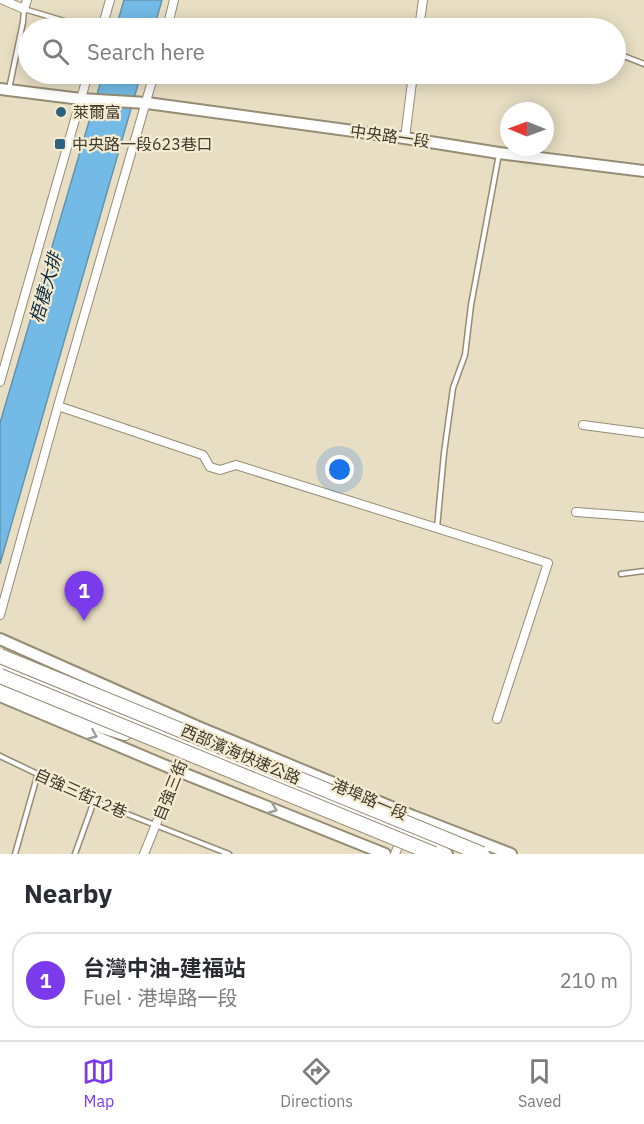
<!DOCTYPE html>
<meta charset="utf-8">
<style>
:root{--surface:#fff;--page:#f2f2f3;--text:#2b2b33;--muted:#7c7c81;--line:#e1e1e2;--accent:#7c3aed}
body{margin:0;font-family:"IBM Plex Sans","Noto Sans TC",sans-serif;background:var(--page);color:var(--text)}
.compass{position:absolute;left:500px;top:102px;width:54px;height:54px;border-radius:50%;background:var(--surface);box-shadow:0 3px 15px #0003;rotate:271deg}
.you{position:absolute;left:340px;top:470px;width:21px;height:21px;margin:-15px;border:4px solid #fff;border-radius:50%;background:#1a73e8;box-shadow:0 0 0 9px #1a73e833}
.badge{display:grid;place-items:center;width:39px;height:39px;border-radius:50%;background:var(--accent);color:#fff;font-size:20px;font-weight:700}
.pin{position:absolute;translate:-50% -50px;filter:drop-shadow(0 2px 3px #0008)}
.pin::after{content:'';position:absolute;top:32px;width:21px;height:18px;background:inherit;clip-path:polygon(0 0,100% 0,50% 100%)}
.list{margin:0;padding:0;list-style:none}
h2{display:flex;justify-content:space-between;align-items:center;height:78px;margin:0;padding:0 24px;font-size:26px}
h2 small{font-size:20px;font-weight:400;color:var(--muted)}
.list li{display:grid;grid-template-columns:39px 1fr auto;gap:18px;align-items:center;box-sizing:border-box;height:96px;margin:0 12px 12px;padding:0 12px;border:2px solid var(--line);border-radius:24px}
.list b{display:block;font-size:22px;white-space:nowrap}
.list p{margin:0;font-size:20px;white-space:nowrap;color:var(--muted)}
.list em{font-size:20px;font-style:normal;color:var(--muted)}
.icon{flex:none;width:33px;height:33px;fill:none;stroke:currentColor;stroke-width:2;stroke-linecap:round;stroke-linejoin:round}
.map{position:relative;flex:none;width:644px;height:854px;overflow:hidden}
.search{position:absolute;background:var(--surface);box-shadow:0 3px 15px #0003;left:18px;right:18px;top:18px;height:66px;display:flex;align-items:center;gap:15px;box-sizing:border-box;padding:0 21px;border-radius:33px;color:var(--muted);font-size:22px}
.sheet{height:186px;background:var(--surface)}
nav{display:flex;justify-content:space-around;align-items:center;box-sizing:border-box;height:84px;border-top:2px solid var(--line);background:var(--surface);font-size:16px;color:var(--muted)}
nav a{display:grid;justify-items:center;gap:3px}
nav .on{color:var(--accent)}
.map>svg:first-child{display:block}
.water{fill:#73bbe6;stroke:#6394af;stroke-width:1.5}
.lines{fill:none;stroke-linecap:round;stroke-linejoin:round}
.service-casing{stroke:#968c74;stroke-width:7}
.minor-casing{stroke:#968c74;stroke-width:10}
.tertiary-casing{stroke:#968c74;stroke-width:14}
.trunk-casing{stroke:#968c74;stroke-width:16}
.service{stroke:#fff;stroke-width:4}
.minor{stroke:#fff;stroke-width:8}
.tertiary{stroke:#fff;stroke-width:10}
.trunk{stroke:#fff;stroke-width:14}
.trunk-bridge-casing{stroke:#968c74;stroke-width:16;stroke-linecap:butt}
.trunk-bridge{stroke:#fff;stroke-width:14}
.oneway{stroke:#9e9c96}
.poi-dot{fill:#2f627f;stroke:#f5ebd0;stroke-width:2}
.labels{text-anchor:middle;stroke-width:4.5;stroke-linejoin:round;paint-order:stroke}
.poi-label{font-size:16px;fill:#3d392e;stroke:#f5ebd0;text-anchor:start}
.street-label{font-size:16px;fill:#3d392e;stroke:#f5ebd0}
.water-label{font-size:18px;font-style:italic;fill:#0e2f41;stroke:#f5ebd0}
</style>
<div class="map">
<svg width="644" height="854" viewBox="0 0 644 854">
<rect width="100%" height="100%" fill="#e8dec3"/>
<g class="water">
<path d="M 124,0 L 162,0 L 154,28 L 116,28 Z"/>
<path d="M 103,74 L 141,74 L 0,564 L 0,423 Z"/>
</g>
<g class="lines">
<defs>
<g id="service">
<path d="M 616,53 L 644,64"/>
<path d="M 9,89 L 23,22 L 24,9 L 88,28"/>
<path d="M 437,528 L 444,453 L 453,388 L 465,355 L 471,305 L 499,154"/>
<path d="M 621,574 L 644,571"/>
<path d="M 0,756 L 94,801 L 229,854"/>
<path d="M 15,854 L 38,773"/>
<path d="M 75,854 L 94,801"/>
</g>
<g id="minor">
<path d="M 3,0 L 24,9 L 27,0"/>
<path d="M 102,28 L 110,0"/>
<path d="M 167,28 L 174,0"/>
<path d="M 419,28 L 423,0"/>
<path d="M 405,138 L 413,74"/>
<path d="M 0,382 L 88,74"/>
<path d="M 58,406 L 203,455 L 210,467 L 220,470 L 236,465 L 548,563 L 497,719"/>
<path d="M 583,425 L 644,433"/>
<path d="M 576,512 L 644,517"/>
<path d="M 0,615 L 58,406 L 154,74"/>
<path d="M 144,854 L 186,750"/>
<path d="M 395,854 L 401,839"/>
</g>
<g id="tertiary">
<path d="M 0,89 L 81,99 L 147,103 L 405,138 L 499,153 L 644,171"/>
<path d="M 0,639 L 196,726 L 413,816 L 511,854"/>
<path d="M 0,665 L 404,832 L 435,845 L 447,854"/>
<path d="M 0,696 L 178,771 L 385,854"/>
</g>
<path id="trunk" d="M 0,687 L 62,713 L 125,733"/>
</defs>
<use href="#service" class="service-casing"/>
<use href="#minor" class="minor-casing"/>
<use href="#tertiary" class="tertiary-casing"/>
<use href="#trunk" class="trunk-casing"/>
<use href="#service" class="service"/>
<use href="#minor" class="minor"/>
<use href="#tertiary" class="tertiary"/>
<use href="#trunk" class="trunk"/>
<defs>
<g id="trunk-bridge">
<path d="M 0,656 L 482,854"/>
<path d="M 0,676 L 434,854"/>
</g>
</defs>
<use href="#trunk-bridge" class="trunk-bridge-casing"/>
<use href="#trunk-bridge" class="trunk-bridge"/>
</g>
<defs><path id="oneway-chevron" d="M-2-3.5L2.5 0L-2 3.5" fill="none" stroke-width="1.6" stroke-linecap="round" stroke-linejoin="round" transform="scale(1.5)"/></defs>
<g class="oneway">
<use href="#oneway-chevron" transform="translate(93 735) rotate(23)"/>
<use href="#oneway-chevron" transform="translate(273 809) rotate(22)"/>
</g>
<g class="poi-dot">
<circle cx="61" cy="112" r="6"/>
<rect x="54" y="138" width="12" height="12" rx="3"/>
</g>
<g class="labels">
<g class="poi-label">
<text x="73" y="118">萊爾富</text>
<text x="72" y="150">中央路一段623巷口</text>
</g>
<g class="street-label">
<text transform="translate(390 136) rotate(8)" y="6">中央路一段</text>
<text transform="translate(241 754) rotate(23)" y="6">西部濱海快速公路</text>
<text transform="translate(170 790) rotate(-68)" y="6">自強三街</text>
<text transform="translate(81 793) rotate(24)" y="6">自強三街12巷</text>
<text transform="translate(370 799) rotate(23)" y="6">港埠路一段</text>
</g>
<g class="water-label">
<text transform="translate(46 288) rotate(-74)" y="6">梧棲大排</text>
</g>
</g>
</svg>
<svg class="compass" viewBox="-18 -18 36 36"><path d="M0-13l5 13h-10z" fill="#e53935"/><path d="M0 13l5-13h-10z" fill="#7c7c81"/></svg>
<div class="you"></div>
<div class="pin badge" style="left:84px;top:621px">1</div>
<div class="search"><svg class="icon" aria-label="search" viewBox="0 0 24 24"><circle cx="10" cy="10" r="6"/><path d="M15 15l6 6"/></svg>Search here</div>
</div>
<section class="sheet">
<h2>Nearby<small></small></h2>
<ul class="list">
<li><span class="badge">1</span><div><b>台灣中油-建福站</b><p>Fuel · 港埠路一段</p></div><em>210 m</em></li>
</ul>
</section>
<nav>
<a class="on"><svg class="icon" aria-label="map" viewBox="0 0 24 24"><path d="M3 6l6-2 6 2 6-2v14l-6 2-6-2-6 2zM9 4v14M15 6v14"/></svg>Map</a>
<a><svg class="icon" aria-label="directions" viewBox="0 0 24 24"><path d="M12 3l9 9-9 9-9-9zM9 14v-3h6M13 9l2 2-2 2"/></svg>Directions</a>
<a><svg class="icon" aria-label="saved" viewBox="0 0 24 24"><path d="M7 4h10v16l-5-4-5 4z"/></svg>Saved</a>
</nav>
